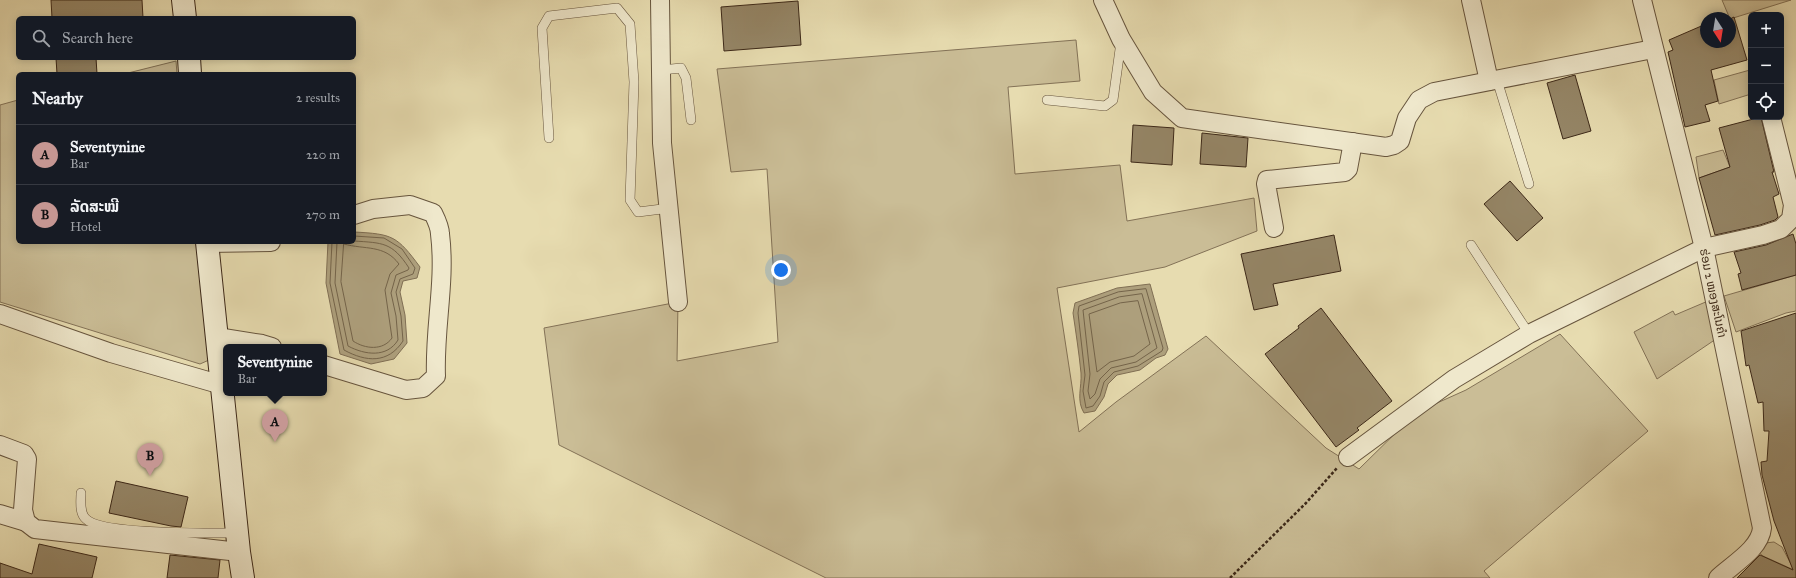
<!DOCTYPE html>
<meta charset="utf-8">
<style>
:root{--surface:#171b24;--page:#20242c;--text:#f1f3f6;--muted:#9ea1a6;--line:#363941;--accent:#c59692}
body{margin:0;font-family:"IM FELL Great Primer","Noto Sans Lao",serif;background:var(--page);color:var(--text)}
.controls{position:absolute;right:12px;top:12px;display:grid;overflow:hidden;border-radius:6px;box-shadow:0 2px 10px #0003}
.controls button{width:36px;height:36px;display:grid;place-items:center;padding:0;border:0;border-bottom:1px solid var(--line);background:var(--surface);color:var(--text);font:20px sans-serif}
.compass{position:absolute;left:1700px;top:12px;width:36px;height:36px;border-radius:50%;background:var(--surface);box-shadow:0 2px 10px #0003;rotate:168deg}
.you{position:absolute;left:781px;top:270px;width:14px;height:14px;margin:-10px;border:3px solid #fff;border-radius:50%;background:#1a73e8;box-shadow:0 0 0 6px #1a73e833}
.badge{display:grid;place-items:center;width:26px;height:26px;border-radius:50%;background:var(--accent);color:#111;font-size:13px;font-weight:700}
.pin{position:absolute;translate:-50% -33px;filter:drop-shadow(0 1px 2px #0008)}
.pin::after{content:'';position:absolute;top:21px;width:14px;height:12px;background:inherit;clip-path:polygon(0 0,100% 0,50% 100%)}
.popup{position:absolute;left:223px;top:344px;width:104px;height:52px;box-sizing:border-box;display:grid;place-content:center;border-radius:6px;background:var(--surface);filter:drop-shadow(0 1px 3px #0005);font-size:13px;white-space:nowrap;color:var(--muted)}
.popup b{font-size:15px;color:var(--text)}
.popup::after{content:'';position:absolute;left:50%;top:100%;margin-left:-8px;border:8px solid transparent;border-top-color:var(--surface)}
.list{margin:0;padding:0;list-style:none}
h2{display:flex;justify-content:space-between;align-items:center;height:52px;margin:0;padding:0 16px;font-size:17px}
h2 small{font-size:13px;font-weight:400;color:var(--muted)}
.list li{display:grid;grid-template-columns:26px 1fr auto;gap:12px;align-items:center;box-sizing:border-box;height:60px;padding:0 16px;border-top:1px solid var(--line)}
.list b{display:block;font-size:15px;white-space:nowrap}
.list p{margin:0;font-size:13px;white-space:nowrap;color:var(--muted)}
.list em{font-size:13px;font-style:normal;color:var(--muted)}
.icon{flex:none;width:22px;height:22px;fill:none;stroke:currentColor;stroke-width:2;stroke-linecap:round;stroke-linejoin:round}
.map{position:relative;flex:none;width:1796px;height:578px;overflow:hidden}
.search{position:absolute;background:var(--surface);box-shadow:0 2px 10px #0003;left:16px;top:16px;width:340px;height:44px;display:flex;align-items:center;gap:10px;box-sizing:border-box;padding:0 14px;border-radius:6px;color:var(--muted);font-size:15px}
.panel{position:absolute;background:var(--surface);box-shadow:0 2px 10px #0003;left:16px;top:72px;width:340px;height:172px;border-radius:6px}
.map>svg:first-child{display:block}
.green{fill:#cabd96;stroke:#837257}
.water{fill:#ad9f7c;stroke:#806f54}
.lines{fill:none;stroke-linecap:round;stroke-linejoin:round}
.shore{stroke:#74644a;stroke-width:1}
.building{fill:#958667;stroke:#3c2818}
.lane-casing{stroke:#67553e;stroke-width:10}
.street-casing{stroke:#67553e;stroke-width:20}
.secondary-casing{stroke:#3c2818;stroke-width:24}
.path{stroke:#3c2818;stroke-width:2.5;stroke-dasharray:3 2;stroke-linecap:butt}
.lane{stroke:#efe8cc;stroke-width:9}
.street{stroke:#efe8cc;stroke-width:18}
.secondary{stroke:#efe8cc;stroke-width:22}
.labels{text-anchor:middle;stroke-width:3;stroke-linejoin:round;paint-order:stroke}
.street-label{font-size:12px;fill:#3c2818;stroke:#efe8cc}
</style>
<div class="map">
<svg width="1796" height="578" viewBox="0 0 1796 578">
<rect width="100%" height="100%" fill="#e7dcb0"/>
<filter id="stains"><feTurbulence type="fractalNoise" baseFrequency=".005" numOctaves="4"/><feColorMatrix values="0 0 0 0 .2 0 0 0 0 .09 0 0 0 0 .02 0 0 0 .5 -.17"/></filter>
<radialGradient id="worn" r=".72"><stop offset=".6" stop-color="#630" stop-opacity="0"/><stop offset="1" stop-color="#630" stop-opacity=".3"/></radialGradient>
<g class="green">
<path d="M 1722,0 L 1791,0 L 1730,19 Z"/>
<path d="M 1076,40 L 1080,81 L 1008,87 L 1015,174 L 1120,165 L 1127,221 L 1254,198 L 1257,231 L 1165,267 L 1057,288 L 1079,432 L 1116,402 L 1206,336 L 1326,448 L 1359,469 L 1417,412 L 1466,390 L 1560,334 L 1648,431 L 1484,571 L 1490,578 L 826,578 L 559,445 L 544,328 L 678,302 L 677,361 L 778,342 L 767,169 L 731,172 L 717,69 Z"/>
<path d="M 176,61 L 177,74 L 124,74 Z"/>
<path d="M 1750,70 L 1751,94 L 1719,104 L 1714,80 Z"/>
<path d="M 18,100 L 18,242 L 196,242 L 209,360 L 200,364 L 0,302 L 0,105 Z"/>
<path d="M 1723,150 L 1730,167 L 1699,178 L 1696,157 Z"/>
<path d="M 1796,275 L 1796,311 L 1786,313 L 1736,332 L 1724,296 Z"/>
<path d="M 1708,301 L 1716,339 L 1657,379 L 1634,332 L 1673,311 L 1675,315 Z"/>
<path d="M 1774,542 L 1782,547 L 1794,570 L 1763,556 L 1757,551 L 1765,543 Z"/>
</g>
<g class="water">
<path d="M 354,232 C 393,234 397,236 420,267 L 417,278 L 403,281 L 400,292 L 405,315 L 407,343 L 394,359 L 371,364 L 340,354 L 326,283 L 328,242 L 354,242 Z"/>
<path d="M 1150,284 L 1168,349 L 1165,355 L 1156,358 L 1140,370 L 1117,375 L 1108,384 L 1104,397 L 1095,411 L 1084,413 C 1076,400 1082,387 1081,373 C 1079,353 1076,333 1073,313 L 1075,303 L 1117,288 Z"/>
</g>
<g class="lines">
<g class="shore">
<path d="M 332,242 L 330,283 L 344,350 C 366,362 388,364 403,341 L 401,316 L 396,292 L 400,279 L 413,274 L 415,268 L 402,249 L 384,238 L 354,236"/>
<path d="M 337,242 L 335,283 L 348,346 C 365,355 387,358 398,340 L 396,316 L 391,293 L 396,275 L 408,270 L 409,268 C 392,242 383,243 354,241"/>
<path d="M 344,244 C 365,250 384,244 399,264 L 390,274 L 385,290 L 392,338 C 383,351 365,349 353,341 L 341,282 Z"/>
<path d="M 1146,289 L 1163,348 L 1162,351 L 1138,366 L 1114,372 L 1104,382 L 1100,396 L 1093,406 L 1086,408 L 1083,391 L 1085,375 L 1078,313 L 1079,306 L 1118,292 Z"/>
<path d="M 1142,294 L 1157,348 L 1136,362 L 1111,368 L 1100,379 L 1095,394 L 1090,399 L 1088,391 L 1090,374 L 1083,310 L 1119,297 Z"/>
<path d="M 1138,301 L 1150,344 L 1134,356 L 1110,362 L 1097,372 L 1089,314 L 1120,303 Z"/>
</g>
</g>
<g class="building">
<path d="M 51,0 L 142,0 L 143,18 L 52,18 Z"/>
<path d="M 798,1 L 801,45 L 724,51 L 721,7 Z"/>
<path d="M 1734,17 L 1747,60 L 1711,70 L 1718,101 L 1705,105 L 1710,121 L 1685,127 L 1668,52 L 1673,50 L 1669,40 L 1706,24 L 1706,42 L 1730,42 L 1730,19 Z"/>
<path d="M 56,58 L 96,58 L 97,74 L 57,74 Z"/>
<path d="M 1575,75 L 1591,131 L 1563,139 L 1547,83 Z"/>
<path d="M 1761,117 L 1774,172 L 1772,172 L 1779,194 L 1773,197 L 1778,217 L 1775,220 L 1760,225 L 1715,235 L 1699,178 L 1730,167 L 1719,128 Z"/>
<path d="M 1133,125 L 1174,128 L 1172,165 L 1131,162 Z"/>
<path d="M 1202,133 L 1248,138 L 1246,167 L 1200,164 Z"/>
<path d="M 1510,181 L 1543,218 L 1517,241 L 1484,204 Z"/>
<path d="M 1793,234 L 1796,244 L 1796,275 L 1742,290 L 1738,274 L 1741,273 L 1734,252 L 1766,245 Z"/>
<path d="M 1334,235 L 1341,271 L 1273,284 L 1278,305 L 1254,310 L 1241,254 Z"/>
<path d="M 1321,308 L 1392,401 L 1357,428 L 1359,430 L 1336,447 L 1265,354 L 1299,328 L 1298,326 Z"/>
<path d="M 1796,313 L 1796,578 L 1737,578 L 1760,555 L 1793,570 L 1774,521 L 1762,475 L 1761,462 L 1767,461 L 1769,431 L 1764,431 L 1763,402 L 1758,403 L 1749,365 L 1746,366 L 1741,331 Z"/>
<path d="M 116,481 L 188,497 L 181,527 L 171,526 L 109,513 Z"/>
<path d="M 39,544 L 97,557 L 92,578 L 0,578 L 0,563 L 32,574 Z"/>
<path d="M 170,555 L 220,560 L 218,578 L 167,578 Z"/>
</g>
<g class="lines">
<defs>
<g id="lane">
<path d="M 662,70 L 681,68 L 686,78 L 691,120"/>
<path d="M 1497,80 L 1529,184"/>
<path d="M 1047,100 L 1105,106 L 1113,100 L 1121,42"/>
<path d="M 549,138 L 542,28 L 549,16 L 617,8 L 630,24 L 634,82 L 630,200 L 638,212 L 670,208"/>
<path d="M 1471,245 L 1529,334"/>
<path d="M 81,493 C 81,501 79,513 86,519 C 102,535 210,533 237,533"/>
</g>
<g id="street">
<path d="M 660,0 L 662,143 L 678,302"/>
<path d="M 1103,0 L 1121,39 L 1153,92 L 1182,118 L 1386,147 L 1394,145 L 1400,141 L 1407,118 L 1419,100 L 1434,92 L 1653,49"/>
<path d="M 1471,0 L 1489,81"/>
<path d="M 1642,0 L 1704,248 L 1762,528 C 1760,549 1733,564 1718,578"/>
<path d="M 1274,228 L 1266,184 L 1267,180 L 1345,172 L 1348,169 L 1353,142"/>
<path d="M 207,243 L 271,242"/>
<path d="M 0,314 L 111,353 L 222,385"/>
<path d="M 217,337 L 262,344 L 272,347"/>
<path d="M 324,365 L 406,390 L 423,388 L 436,376 C 434,329 446,281 440,234 C 440,227 436,219 433,213 L 410,205 L 373,209 L 354,215"/>
<path d="M 0,445 L 24,454 L 27,459 L 23,510 L 26,522 L 35,529 L 239,552"/>
<path d="M 1348,457 L 1454,379 L 1529,334 L 1704,248 L 1763,235 L 1781,229 L 1791,219 L 1793,205 L 1771,117"/>
<path d="M 0,514 L 26,522"/>
</g>
<g id="secondary">
<path d="M 183,0 L 185,18"/>
<path d="M 189,58 L 190,74"/>
<path d="M 207,242 L 239,552 L 243,578"/>
</g>
</defs>
<use href="#lane" class="lane-casing"/>
<use href="#street" class="street-casing"/>
<use href="#secondary" class="secondary-casing"/>
<path class="path" d="M 1230,578 L 1306,503 L 1337,468"/>
<use href="#lane" class="lane"/>
<use href="#street" class="street"/>
<use href="#secondary" class="secondary"/>
</g>
<g class="labels">
<g class="street-label">
<text transform="translate(1713 293) rotate(78)" y="4">ຮ່ອມ 2 ໜອງສະໂນຄໍາ</text>
</g>
</g>
<rect width="100%" height="100%" filter="url(#stains)"/>
<rect width="100%" height="100%" fill="url(#worn)"/>
</svg>
<div class="controls">
<button>+</button>
<button>−</button>
<button><svg class="icon" aria-label="locate" viewBox="0 0 24 24"><circle cx="12" cy="12" r="6"/><path d="M12 2v4M12 18v4M2 12h4M18 12h4"/></svg></button>
</div>
<svg class="compass" viewBox="-18 -18 36 36"><path d="M0-13l5 13h-10z" fill="#e53935"/><path d="M0 13l5-13h-10z" fill="#9ea1a6"/></svg>
<div class="you"></div>
<div class="pin badge" style="left:275px;top:442px">A</div>
<div class="popup"><b>Seventynine</b>Bar</div>
<div class="pin badge" style="left:150px;top:476px">B</div>
<div class="search"><svg class="icon" aria-label="search" viewBox="0 0 24 24"><circle cx="10" cy="10" r="6"/><path d="M15 15l6 6"/></svg>Search here</div>
<section class="panel">
<h2>Nearby<small>2 results</small></h2>
<ul class="list">
<li><span class="badge">A</span><div><b>Seventynine</b><p>Bar</p></div><em>220 m</em></li>
<li><span class="badge">B</span><div><b>ລັດສະໝີ</b><p>Hotel</p></div><em>270 m</em></li>
</ul>
</section>
</div>
